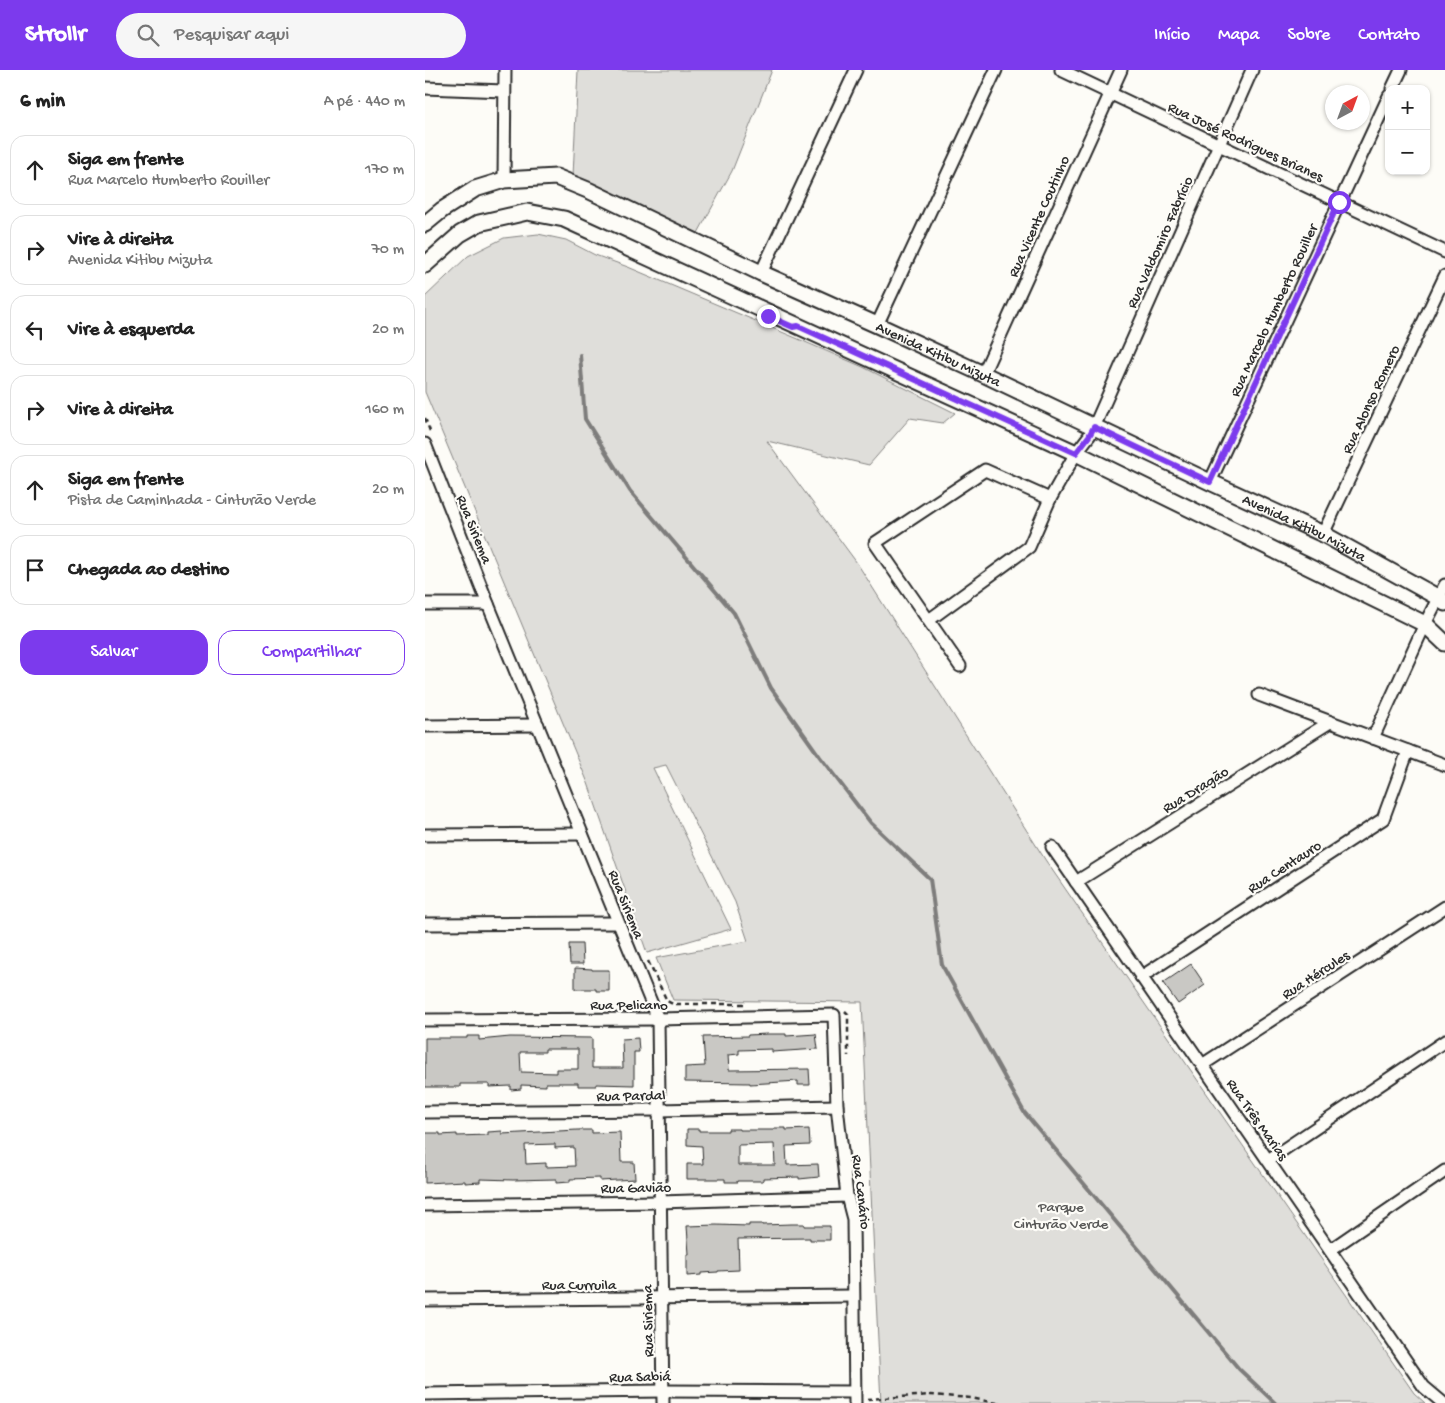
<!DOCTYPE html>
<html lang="pt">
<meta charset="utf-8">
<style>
:root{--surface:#fff;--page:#f6f6f6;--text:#222;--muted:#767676;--line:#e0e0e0;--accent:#7c3aed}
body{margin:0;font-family:"Gochi Hand",sans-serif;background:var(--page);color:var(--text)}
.controls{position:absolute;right:15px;top:15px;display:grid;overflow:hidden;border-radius:10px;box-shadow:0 1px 4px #0004}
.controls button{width:45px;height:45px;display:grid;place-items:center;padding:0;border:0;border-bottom:1px solid var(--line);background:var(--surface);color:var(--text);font:25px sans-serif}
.compass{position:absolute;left:900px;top:15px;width:45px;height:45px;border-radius:50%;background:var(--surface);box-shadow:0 1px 4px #0004;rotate:41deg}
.stop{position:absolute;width:15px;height:15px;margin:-11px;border:4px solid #7c3aed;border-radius:50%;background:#fff}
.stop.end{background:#7c3aed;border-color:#fff;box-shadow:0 1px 5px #0008}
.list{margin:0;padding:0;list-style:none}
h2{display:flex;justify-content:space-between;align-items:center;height:65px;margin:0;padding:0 20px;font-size:21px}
h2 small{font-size:16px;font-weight:400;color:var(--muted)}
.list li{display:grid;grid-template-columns:32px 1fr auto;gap:15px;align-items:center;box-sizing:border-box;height:70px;margin:0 10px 10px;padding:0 10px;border:1px solid var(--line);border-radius:15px}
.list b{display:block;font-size:19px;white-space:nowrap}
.list p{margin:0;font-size:16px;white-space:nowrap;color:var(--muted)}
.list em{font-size:16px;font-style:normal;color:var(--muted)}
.actions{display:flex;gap:10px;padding:15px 20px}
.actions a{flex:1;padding:11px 0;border:1px solid var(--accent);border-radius:15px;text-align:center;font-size:18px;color:var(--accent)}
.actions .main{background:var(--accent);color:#fff}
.icon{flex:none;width:28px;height:28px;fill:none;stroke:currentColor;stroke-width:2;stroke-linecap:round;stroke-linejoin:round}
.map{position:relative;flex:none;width:1020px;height:1333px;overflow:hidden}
header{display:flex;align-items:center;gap:30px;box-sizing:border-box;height:70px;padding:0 25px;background:var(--accent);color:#fff}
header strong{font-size:24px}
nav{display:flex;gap:28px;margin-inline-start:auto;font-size:18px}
.search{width:350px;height:45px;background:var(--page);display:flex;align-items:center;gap:12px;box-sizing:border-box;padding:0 18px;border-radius:28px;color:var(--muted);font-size:19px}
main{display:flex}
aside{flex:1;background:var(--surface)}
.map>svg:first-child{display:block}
.green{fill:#dfdeda;stroke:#858482}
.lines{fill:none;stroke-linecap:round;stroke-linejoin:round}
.stream{stroke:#7e7d7b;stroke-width:4}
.building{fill:#c9c8c4;stroke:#2b2b2b;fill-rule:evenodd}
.minor-casing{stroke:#2b2b2b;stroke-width:15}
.tertiary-casing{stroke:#2b2b2b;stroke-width:19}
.path{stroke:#2b2b2b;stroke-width:2.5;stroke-dasharray:5 4;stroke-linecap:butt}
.minor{stroke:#fdfcf7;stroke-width:11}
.tertiary{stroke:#fdfcf7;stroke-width:15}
.route{stroke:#7c3aed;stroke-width:6}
.labels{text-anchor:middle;stroke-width:4.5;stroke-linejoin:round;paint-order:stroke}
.street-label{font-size:15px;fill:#2b2b2b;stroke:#fdfcf7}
.park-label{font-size:15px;fill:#585857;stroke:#fdfcf7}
</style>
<header>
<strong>Strollr</strong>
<div class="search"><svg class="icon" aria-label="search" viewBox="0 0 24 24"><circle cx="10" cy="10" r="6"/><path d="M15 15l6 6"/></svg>Pesquisar aqui</div>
<nav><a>Início</a><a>Mapa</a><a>Sobre</a><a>Contato</a></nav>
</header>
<main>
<aside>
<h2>6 min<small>A pé · 440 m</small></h2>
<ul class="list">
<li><svg class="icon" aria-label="ahead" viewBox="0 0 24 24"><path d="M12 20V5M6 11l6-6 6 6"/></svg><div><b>Siga em frente</b><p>Rua Marcelo Humberto Rouiller</p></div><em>170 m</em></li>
<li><svg class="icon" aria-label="right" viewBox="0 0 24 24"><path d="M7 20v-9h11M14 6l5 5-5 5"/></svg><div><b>Vire à direita</b><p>Avenida Kitibu Mizuta</p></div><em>70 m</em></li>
<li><svg class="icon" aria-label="left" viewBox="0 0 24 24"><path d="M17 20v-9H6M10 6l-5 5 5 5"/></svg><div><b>Vire à esquerda</b></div><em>20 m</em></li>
<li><svg class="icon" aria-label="right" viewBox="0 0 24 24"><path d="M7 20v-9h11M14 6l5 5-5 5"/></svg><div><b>Vire à direita</b></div><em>160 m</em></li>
<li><svg class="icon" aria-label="ahead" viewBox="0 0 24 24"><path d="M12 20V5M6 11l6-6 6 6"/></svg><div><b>Siga em frente</b><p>Pista de Caminhada - Cinturão Verde</p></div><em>20 m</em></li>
<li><svg class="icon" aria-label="arrive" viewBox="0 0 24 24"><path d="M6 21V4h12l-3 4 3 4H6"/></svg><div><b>Chegada ao destino</b></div></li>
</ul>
<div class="actions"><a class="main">Salvar</a><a>Compartilhar</a></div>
</aside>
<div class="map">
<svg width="1020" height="1333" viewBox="0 0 1020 1333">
<rect width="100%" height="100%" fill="#fdfcf7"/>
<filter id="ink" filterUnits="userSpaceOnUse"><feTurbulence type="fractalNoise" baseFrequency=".02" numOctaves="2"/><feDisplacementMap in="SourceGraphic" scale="10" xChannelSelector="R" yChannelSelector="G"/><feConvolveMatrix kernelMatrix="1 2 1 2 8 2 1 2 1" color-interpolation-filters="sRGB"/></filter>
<g filter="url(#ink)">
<g class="green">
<path d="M 153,0 L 347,0 L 307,101 L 273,163 L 148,106 Z"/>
<path d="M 113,164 L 141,170 L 170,185 L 203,197 L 371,268 L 438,297 L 530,343 L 518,353 L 485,348 L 444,395 L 342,371 L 432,493 L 621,791 L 989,1323 L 1000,1333 L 456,1333 L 437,932 L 248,930 L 231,888 L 323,871 L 310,832 L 241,695 L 228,698 L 306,859 L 222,883 L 163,713 L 0,322 L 0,227 L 43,186 L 79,168 Z"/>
</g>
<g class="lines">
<path class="stream" d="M 155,285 L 160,349 L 205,421 L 309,543 L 346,618 L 395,687 L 446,753 L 505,809 L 517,895 L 599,1042 L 814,1299 L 850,1333"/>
</g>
<g class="building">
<path d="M 144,874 L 157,874 L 158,894 L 145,894 Z"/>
<path d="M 766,894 L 780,915 L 753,934 L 738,913 Z"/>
<path d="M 150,898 L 167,899 L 167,900 L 184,900 L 184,921 L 171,921 L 171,919 L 150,919 Z"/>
<path d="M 342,964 L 361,964 L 361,966 L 391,964 L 393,979 L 347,982 L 347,979 L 314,980 L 314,984 L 303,985 L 304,1000 L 384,999 L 385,1015 L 373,1015 L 373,1011 L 325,1014 L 325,1013 L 260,1012 L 260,997 L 280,996 L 278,967 L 323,966 L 323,965 Z"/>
<path d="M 42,966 L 54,966 L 54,970 L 85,967 L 167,968 L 167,998 L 198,998 L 197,969 L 213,968 L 214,982 L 209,982 L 209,1015 L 171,1014 L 171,1016 L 153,1016 L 153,1013 L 121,1013 L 121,1016 L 96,1015 L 96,1019 L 86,1020 L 86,1016 L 64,1017 L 64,1014 L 35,1014 L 35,1017 L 0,1017 L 0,968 L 42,968 ZM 120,979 L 153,979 L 153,999 L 131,999 L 131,1003 L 96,1002 L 95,982 L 120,982 Z"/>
<path d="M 349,1058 L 361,1058 L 361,1060 L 384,1059 L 385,1075 L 361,1076 L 362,1095 L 393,1094 L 394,1107 L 374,1109 L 374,1107 L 338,1108 L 338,1111 L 313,1111 L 313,1112 L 300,1112 L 300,1109 L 262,1109 L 262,1094 L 278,1094 L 277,1076 L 262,1075 L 262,1059 L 274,1059 L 274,1061 L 303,1061 L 303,1059 L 314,1059 L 314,1060 L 349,1060 ZM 349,1074 L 350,1095 L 313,1095 L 313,1075 Z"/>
<path d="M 152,1060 L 167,1060 L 167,1063 L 195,1062 L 196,1092 L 209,1092 L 210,1109 L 175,1111 L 175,1108 L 145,1109 L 145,1112 L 131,1113 L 131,1109 L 88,1110 L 55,1109 L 55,1112 L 40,1113 L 40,1111 L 0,1113 L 0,1063 L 15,1063 L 15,1065 L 32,1064 L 32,1066 L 63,1065 L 63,1062 L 77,1061 L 77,1064 ZM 130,1074 L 130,1078 L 149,1077 L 150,1096 L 121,1097 L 121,1093 L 101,1094 L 100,1075 Z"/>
<path d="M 324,1154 L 337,1154 L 337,1155 L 366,1154 L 379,1154 L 379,1156 L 405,1156 L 405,1170 L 385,1170 L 385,1168 L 313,1169 L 314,1200 L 293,1201 L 293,1202 L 276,1203 L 276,1205 L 262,1206 L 262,1184 L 264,1184 L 262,1156 L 291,1155 L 324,1156 Z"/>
</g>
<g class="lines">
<defs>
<g id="minor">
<path d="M 636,0 L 1020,182"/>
<path d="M 0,18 L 79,21"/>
<path d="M 967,19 L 976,0"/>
<path d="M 79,110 L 80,0"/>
<path d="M 336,203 L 431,0"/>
<path d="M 452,255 L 571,0"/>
<path d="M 558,304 L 696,0"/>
<path d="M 0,374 L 63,534 L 233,949 L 238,1333"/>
<path d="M 785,412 L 964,26"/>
<path d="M 898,464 L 1020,206"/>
<path d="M 0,534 L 63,534"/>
<path d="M 504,550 L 604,477 L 625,429 L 651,383 L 664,366 L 669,357 L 827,0"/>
<path d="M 535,596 L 450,473 L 560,400 L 625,429"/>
<path d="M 834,625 L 1020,695"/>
<path d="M 0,656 L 113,655"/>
<path d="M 948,668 L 1000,554 L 1020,515"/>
<path d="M 0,765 L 157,764"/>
<path d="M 627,777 L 999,1317 L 1018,1333"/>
<path d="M 651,812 L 905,652"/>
<path d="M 0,854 L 193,853"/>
<path d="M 716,907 L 958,749 L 983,681"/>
<path d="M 0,950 L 233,949 L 409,945 L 412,1036 L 422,1126 L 428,1149 L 430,1333"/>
<path d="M 777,995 L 1020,837"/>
<path d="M 0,1042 L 234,1040 L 412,1036"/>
<path d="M 843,1090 L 1020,971"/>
<path d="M 0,1135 L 235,1132 L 422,1126"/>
<path d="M 905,1180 L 1020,1101"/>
<path d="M 0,1230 L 428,1226"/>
<path d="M 0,1324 L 238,1321 L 429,1322"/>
</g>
<g id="tertiary">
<path id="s1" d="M 0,154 L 17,140 L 50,119 L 79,110 L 131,107 L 165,121 L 336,203 L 452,255 L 558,304 L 785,412 L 898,464 L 1014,528 L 1020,533"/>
<path d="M 0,195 L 35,164 L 54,153 L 102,142 L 139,149 L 651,383 L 1000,554 L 1020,573"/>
</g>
</defs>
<use href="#minor" class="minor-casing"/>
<use href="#tertiary" class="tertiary-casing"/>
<g class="path">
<path d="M 0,348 L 6,364"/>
<path d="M 223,891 L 242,931 L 248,934 L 322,934"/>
<path d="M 420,941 L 423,944 L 423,986"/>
<path d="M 442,1329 L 506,1325 L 546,1328 L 572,1333"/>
</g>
<use href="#minor" class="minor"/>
<use href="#tertiary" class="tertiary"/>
</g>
</g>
<g class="lines" filter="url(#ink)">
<path class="route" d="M 343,246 L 368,257 L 373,256 L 651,383 L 664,366 L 669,357 L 785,412 L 914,132"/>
</g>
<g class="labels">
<g class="street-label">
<text transform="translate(821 71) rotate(25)" y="5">Rua José Rodrigues Brianes</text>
<text transform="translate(613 146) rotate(-66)" y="5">Rua Vicente Coutinho</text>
<text transform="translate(734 172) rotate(-66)" y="5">Rua Valdomiro Fabrício</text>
<text transform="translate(848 240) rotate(-65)" y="5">Rua Marcelo Humberto Rouiller</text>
<text dy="5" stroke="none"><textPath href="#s1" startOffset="565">Avenida Kitibu Mizuta</textPath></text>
<text transform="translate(945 329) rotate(-65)" y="5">Rua Alonso Romero</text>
<text dy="5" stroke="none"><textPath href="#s1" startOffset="970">Avenida Kitibu Mizuta</textPath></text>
<text transform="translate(50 459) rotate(68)" y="5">Rua Siriema</text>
<text transform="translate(770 719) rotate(-32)" y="5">Rua Dragão</text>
<text transform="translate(859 796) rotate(-33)" y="5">Rua Centauro</text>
<text transform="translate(202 834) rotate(68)" y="5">Rua Siriema</text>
<text transform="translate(890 904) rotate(-33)" y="5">Rua Hércules</text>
<text x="204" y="939">Rua Pelicano</text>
<text transform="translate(206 1025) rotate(-1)" y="5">Rua Pardal</text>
<text transform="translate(833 1049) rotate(55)" y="5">Rua Três Marias</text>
<text transform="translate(211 1117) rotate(-1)" y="5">Rua Gavião</text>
<text transform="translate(437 1122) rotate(83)" y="5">Rua Canário</text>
<text x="154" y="1219">Rua Curruila</text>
<text transform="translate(222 1251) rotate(-91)" y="5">Rua Siriema</text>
<text transform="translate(215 1306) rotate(-1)" y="5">Rua Sabiá</text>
</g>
<g class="park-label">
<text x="636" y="1141">Parque<tspan x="636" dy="17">Cinturão Verde</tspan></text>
</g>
</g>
</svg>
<div class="controls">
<button>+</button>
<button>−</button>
</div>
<svg class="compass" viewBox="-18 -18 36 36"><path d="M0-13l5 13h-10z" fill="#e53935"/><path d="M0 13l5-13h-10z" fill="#767676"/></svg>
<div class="stop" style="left:914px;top:132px"></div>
<div class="stop end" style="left:343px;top:246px"></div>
</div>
</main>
